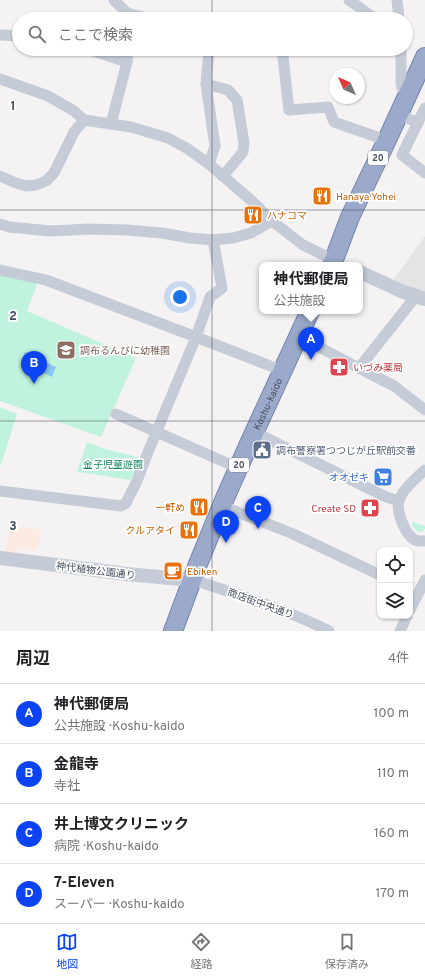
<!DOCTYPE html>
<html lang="ja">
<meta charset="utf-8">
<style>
:root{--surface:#fff;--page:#f6f6f6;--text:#202124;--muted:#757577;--line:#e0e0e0;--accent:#0c44f4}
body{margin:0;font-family:Overpass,"Noto Sans JP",sans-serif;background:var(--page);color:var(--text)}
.controls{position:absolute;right:12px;bottom:12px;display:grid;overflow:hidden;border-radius:8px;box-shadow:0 1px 3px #0004}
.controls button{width:36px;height:36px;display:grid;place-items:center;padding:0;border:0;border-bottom:1px solid var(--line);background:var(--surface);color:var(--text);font:20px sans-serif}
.compass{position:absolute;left:329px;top:68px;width:36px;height:36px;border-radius:50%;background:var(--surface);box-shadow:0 1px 3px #0004;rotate:315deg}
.you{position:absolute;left:180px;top:297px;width:14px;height:14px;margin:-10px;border:3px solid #fff;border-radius:50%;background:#1a73e8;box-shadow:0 0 0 6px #1a73e833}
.badge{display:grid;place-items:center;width:26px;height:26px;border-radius:50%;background:var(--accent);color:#fff;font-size:13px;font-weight:700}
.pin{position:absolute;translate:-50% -33px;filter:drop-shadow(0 1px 2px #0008)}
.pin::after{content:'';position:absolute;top:21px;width:14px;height:12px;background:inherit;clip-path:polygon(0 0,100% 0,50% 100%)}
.popup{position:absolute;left:259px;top:262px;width:104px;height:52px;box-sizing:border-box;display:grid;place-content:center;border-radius:8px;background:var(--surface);filter:drop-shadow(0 1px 3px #0005);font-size:13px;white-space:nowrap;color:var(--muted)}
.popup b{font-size:15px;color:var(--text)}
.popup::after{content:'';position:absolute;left:50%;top:100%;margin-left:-8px;border:8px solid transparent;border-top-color:var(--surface)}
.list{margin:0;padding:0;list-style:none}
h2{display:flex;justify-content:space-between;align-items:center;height:52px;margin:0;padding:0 16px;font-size:17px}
h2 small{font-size:13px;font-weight:400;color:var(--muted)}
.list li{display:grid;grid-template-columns:26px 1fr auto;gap:12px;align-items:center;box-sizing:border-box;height:60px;padding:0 16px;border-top:1px solid var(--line)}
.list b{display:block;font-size:15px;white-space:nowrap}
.list p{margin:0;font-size:13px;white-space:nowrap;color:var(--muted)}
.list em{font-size:13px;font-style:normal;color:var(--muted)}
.icon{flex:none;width:22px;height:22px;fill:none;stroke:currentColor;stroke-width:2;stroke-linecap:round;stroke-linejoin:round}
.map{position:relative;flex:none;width:425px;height:631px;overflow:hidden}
.search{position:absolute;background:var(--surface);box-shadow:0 1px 3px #0004;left:12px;right:12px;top:12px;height:44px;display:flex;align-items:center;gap:10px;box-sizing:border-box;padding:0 14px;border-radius:22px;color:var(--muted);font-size:15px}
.sheet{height:292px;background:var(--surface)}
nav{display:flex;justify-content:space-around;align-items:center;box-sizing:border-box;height:56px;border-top:1px solid var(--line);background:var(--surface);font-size:11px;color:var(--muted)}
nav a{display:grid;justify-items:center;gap:2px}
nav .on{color:var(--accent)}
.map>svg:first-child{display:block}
.education{fill:#e5e3e4}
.medical{fill:#fdeae3}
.green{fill:#bff3dd}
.water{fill:#89c8f3}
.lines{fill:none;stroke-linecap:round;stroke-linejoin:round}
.trunk-casing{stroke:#7183af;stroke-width:20}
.minor{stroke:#c5cbd7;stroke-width:11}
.tertiary{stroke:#c5cbd7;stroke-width:14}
.trunk{stroke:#9baaca;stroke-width:18}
.grid{fill:none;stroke:#485061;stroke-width:1;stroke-opacity:0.55}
.labels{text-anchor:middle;stroke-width:3.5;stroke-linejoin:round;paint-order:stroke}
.shield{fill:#fff;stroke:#7f8490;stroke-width:1}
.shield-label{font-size:9px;font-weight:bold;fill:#485061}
.food-label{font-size:10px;fill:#c56008;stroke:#fff;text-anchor:start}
.education-label{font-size:10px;fill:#785e54;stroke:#fff;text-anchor:start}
.health-label{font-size:10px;fill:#be3a42;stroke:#fff;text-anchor:start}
.street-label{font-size:10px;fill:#485061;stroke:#fff}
.service-label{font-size:10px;fill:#4e5e75;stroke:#fff;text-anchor:start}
.park-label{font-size:10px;fill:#108561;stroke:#fff}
.shop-label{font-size:10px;fill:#366cbe;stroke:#fff;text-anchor:end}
.grid-label{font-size:13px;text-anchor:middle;font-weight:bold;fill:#485061;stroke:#fff;stroke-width:3.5;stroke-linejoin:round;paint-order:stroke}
</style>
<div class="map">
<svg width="425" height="631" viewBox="0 0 425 631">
<rect width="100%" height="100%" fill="#f4f2f2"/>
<path class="education" d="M 425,236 L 425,296 L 391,283 Z"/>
<path class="medical" d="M 10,525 L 42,530 L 37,551 L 18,549 L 16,556 L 5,554 Z"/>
<g class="green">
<path d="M 0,272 L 38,282 L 27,311 L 136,358 L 101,437 L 0,401 Z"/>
<path d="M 0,407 L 17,414 L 1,465 L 0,465 Z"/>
<path d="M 87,442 L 105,449 L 137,457 L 140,461 L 137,468 L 130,480 L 93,474 L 77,472 Z"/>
<path d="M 412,522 L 425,526 L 425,529 L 421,532 C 416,531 411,527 412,522 Z"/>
</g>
<path class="water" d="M 25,352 L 56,367 L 52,377 L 22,362 Z"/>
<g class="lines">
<defs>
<g id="trunk">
<path d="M 332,265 L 350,217 L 386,142 L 425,57"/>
<path id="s1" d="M 173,631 L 198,564 L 225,498 L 248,446 L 310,311"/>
</g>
</defs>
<use href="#trunk" class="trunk-casing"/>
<g class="minor">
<path d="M 114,0 L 127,13 L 130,19"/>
<path d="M 349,0 L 375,19"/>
<path d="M 397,0 L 399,19"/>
<path d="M 127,13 L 151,19"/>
<path d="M 385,19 L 399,18"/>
<path d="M 0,35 L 19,36"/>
<path d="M 87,49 L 127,62"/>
<path d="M 282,49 L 289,110 L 328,107 L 334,122 L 377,137"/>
<path d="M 401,49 L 401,81 L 402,88 L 409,93"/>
<path d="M 0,79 L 48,96 L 74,111 L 84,120 L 131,127 L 168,138 L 188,149 L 209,164 L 252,201 L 272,221 L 303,245 L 334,260"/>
<path d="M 206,84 L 228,90 L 237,100 L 244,143 L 243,152 L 223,176"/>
<path d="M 425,108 L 402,155 L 425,173"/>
<path d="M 407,118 L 418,123"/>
<path d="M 111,124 L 127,62 L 128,49"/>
<path d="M 209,164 L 215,146 L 206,84 L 209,49"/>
<path d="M 0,176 L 16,183 L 26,186 L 36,185 L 46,181 L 54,173 L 74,132 L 84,120"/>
<path d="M 0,224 L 9,227 L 51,231 L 88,229 L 126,230 L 162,233 L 190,238 L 213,240 L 233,238 L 251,233 L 272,221"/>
<path d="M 0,270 L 46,280 L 196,337 L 283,371"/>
<path d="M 416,296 L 359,368 L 394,386 L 425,410"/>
<path d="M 298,336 L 359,368"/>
<path d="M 116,414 L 238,468"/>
<path d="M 254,432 L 384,496 L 398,501"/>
<path d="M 425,470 C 417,477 401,491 399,501 C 396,511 405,535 415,540 C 417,541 421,541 424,541 L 425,541"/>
<path d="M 0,491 L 121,506 L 126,503 L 137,481 L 146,457 L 196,337 L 210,297 L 222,288 L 213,240"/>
<path d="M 222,506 L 291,533 L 380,575"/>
<path d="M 192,580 L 203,583 C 245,597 289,611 329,631"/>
<path d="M 410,610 L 425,580"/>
<path d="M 400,631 L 407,616"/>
</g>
<g class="tertiary">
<path d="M 360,272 L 401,291 L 425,299"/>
<path d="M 0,558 L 127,574 L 192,580"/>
</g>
<use href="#trunk" class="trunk"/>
</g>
<path class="grid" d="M 212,0 L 212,19M 212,49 L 212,631M 0,210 L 425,210M 0,421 L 425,421"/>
<defs>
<symbol id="restaurant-square" viewBox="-11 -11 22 22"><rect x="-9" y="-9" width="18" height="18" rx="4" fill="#e8710a" stroke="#fff"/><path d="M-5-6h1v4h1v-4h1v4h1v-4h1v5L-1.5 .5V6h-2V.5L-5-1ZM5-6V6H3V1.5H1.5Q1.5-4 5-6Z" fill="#fff"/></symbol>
<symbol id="school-square" viewBox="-11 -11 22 22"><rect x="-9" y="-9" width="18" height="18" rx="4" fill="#8d6e63" stroke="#fff"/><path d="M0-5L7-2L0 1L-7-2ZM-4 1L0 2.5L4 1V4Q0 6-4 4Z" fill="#fff"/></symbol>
<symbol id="pharmacy-square" viewBox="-11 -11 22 22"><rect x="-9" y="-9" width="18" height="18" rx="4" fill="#e0444e" stroke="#fff"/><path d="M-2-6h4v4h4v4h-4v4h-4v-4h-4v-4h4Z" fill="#fff"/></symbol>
<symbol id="civic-square" viewBox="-11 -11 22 22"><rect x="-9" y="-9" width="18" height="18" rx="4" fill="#5c6f8a" stroke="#fff"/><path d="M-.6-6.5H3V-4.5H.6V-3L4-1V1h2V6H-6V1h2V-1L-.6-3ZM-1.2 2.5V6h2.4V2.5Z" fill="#fff"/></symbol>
<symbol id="supermarket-square" viewBox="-11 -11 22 22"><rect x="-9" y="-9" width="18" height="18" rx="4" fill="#3f7fe0" stroke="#fff"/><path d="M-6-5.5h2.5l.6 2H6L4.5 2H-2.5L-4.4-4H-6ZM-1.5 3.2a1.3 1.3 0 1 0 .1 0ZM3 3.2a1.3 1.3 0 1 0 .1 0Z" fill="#fff"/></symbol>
<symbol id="cafe-square" viewBox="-11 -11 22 22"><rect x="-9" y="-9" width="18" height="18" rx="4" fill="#e8710a" stroke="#fff"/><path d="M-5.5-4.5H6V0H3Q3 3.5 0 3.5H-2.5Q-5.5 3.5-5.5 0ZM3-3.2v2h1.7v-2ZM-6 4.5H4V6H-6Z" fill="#fff"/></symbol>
</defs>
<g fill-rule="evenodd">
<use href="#restaurant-square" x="311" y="185" width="22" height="22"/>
<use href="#restaurant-square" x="242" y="204" width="22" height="22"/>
<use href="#school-square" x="55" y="339" width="22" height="22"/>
<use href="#pharmacy-square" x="328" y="356" width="22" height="22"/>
<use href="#civic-square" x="251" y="439" width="22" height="22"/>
<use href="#supermarket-square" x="372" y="466" width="22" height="22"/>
<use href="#restaurant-square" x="188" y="496" width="22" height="22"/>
<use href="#pharmacy-square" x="359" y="497" width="22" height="22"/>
<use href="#restaurant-square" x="178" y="519" width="22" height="22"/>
<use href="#cafe-square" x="162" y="560" width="22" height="22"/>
</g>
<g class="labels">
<g class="shield">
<rect x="368" y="151" width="20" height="14" rx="3"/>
<rect x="229" y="458" width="20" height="14" rx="3"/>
</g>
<g class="shield-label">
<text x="378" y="161">20</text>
<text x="239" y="468">20</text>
</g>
<g class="food-label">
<text x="336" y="200">Hanaya Yohei</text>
<text x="267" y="219">ハナコマ</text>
<text x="185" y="511" text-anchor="end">一軒め</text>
<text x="175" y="534" text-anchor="end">クルアタイ</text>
<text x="187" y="575">Ebiken</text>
</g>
<g class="education-label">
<text x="80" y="354">調布るんびに幼稚園</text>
</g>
<g class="health-label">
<text x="353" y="371">いづみ薬局</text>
<text x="356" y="512" text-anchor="end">Create SD</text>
</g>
<g class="street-label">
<text dy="4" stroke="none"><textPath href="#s1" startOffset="246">Koshu-kaido</textPath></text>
<text transform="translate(96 570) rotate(7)" y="4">神代植物公園通り</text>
<text transform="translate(261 603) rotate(20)" y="4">商店街中央通り</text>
</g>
<g class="service-label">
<text x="276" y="454">調布警察署つつじが丘駅前交番</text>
</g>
<g class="park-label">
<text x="113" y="468">金子児童遊園</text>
</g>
<g class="shop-label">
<text x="369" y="481">オオゼキ</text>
</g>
</g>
<g class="grid-label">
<text x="13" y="110">1</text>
<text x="13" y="320">2</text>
<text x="13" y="530">3</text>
</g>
</svg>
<div class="controls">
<button><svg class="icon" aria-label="locate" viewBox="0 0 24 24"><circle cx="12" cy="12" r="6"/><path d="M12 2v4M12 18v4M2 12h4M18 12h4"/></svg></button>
<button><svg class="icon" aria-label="layers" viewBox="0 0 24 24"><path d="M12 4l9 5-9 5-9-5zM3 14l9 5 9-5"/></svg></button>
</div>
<svg class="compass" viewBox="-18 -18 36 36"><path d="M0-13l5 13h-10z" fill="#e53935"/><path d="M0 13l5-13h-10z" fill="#757577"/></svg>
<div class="you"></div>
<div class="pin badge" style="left:311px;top:360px">A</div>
<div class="popup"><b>神代郵便局</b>公共施設</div>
<div class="pin badge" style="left:34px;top:384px">B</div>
<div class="pin badge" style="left:258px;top:529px">C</div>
<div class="pin badge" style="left:226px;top:543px">D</div>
<div class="search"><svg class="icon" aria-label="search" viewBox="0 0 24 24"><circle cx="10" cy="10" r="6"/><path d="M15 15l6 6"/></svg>ここで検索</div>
</div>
<section class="sheet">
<h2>周辺<small>4件</small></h2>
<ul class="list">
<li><span class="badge">A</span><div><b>神代郵便局</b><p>公共施設 · Koshu-kaido</p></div><em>100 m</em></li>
<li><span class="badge">B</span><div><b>金龍寺</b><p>寺社</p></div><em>110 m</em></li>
<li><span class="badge">C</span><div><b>井上博文クリニック</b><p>病院 · Koshu-kaido</p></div><em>160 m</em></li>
<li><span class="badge">D</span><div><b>7-Eleven</b><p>スーパー · Koshu-kaido</p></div><em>170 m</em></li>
</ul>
</section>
<nav>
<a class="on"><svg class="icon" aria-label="map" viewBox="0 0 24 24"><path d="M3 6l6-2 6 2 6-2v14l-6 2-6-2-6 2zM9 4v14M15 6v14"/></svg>地図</a>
<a><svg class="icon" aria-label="directions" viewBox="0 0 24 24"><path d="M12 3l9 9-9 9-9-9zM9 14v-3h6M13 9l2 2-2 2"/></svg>経路</a>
<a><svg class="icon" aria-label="saved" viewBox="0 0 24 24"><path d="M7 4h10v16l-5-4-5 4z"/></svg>保存済み</a>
</nav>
